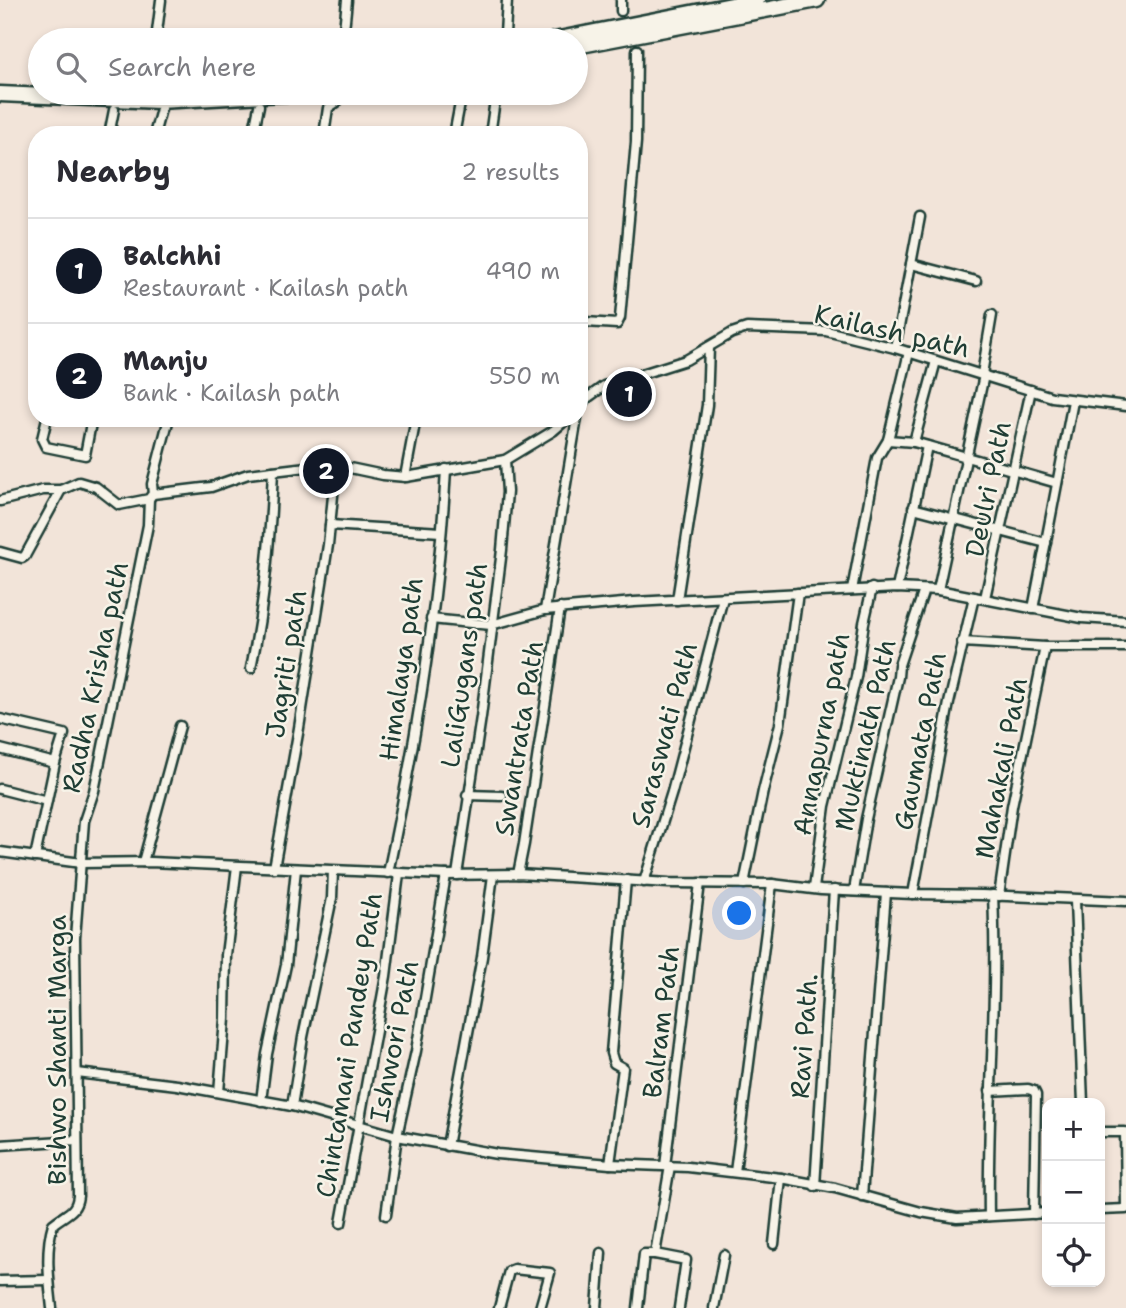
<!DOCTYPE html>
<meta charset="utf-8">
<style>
:root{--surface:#fff;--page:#f2f2f3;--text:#2b2b33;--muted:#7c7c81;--line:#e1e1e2;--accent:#111827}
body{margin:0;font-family:"Shantell Sans",sans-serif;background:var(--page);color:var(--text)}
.controls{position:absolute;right:21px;bottom:21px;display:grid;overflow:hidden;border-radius:14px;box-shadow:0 4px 10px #0003}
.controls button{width:63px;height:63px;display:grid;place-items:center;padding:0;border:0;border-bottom:2px solid var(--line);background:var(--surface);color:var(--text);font:35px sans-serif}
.you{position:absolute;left:740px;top:914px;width:24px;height:24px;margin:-18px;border:5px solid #fff;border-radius:50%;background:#1a73e8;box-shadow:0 0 0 10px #1a73e833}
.badge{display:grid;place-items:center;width:46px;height:46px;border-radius:50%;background:var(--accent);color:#fff;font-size:23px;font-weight:700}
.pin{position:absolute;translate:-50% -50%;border:4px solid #fff;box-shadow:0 2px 7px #0006}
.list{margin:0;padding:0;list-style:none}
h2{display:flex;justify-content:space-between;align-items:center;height:91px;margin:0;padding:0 28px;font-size:30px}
h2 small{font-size:23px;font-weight:400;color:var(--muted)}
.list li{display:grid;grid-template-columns:46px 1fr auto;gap:21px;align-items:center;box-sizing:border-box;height:105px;padding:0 28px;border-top:2px solid var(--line)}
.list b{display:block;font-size:26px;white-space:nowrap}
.list p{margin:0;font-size:23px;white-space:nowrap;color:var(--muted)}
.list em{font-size:23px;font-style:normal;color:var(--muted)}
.icon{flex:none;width:38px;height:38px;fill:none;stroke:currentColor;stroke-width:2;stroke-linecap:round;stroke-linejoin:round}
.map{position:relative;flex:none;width:1126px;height:1308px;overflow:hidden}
.search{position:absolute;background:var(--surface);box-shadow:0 4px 10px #0003;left:28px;top:28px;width:560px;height:77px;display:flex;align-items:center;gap:18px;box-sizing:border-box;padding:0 24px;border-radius:38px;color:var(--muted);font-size:26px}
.panel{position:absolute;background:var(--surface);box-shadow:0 4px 10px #0003;left:28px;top:126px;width:560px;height:301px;border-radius:28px}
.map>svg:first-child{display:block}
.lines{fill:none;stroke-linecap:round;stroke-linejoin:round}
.street-casing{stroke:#1f3d34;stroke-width:13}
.highway-casing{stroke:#1f3d34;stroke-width:19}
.street{stroke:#f7f3e8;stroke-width:8}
.highway{stroke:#f7f3e8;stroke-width:14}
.labels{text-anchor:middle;stroke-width:5;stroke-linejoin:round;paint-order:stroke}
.street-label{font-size:26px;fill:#1f3d34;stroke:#f7f3e8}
</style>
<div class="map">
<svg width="1126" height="1308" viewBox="0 0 1126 1308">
<rect width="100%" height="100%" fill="#f2e4d9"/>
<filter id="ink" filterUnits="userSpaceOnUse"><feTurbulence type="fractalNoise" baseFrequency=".0143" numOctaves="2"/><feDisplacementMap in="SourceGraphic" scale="14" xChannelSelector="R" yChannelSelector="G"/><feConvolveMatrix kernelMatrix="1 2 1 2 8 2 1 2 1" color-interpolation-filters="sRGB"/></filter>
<g filter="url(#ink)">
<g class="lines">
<defs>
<g id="street">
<path d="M 621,0 L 621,11"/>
<path d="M 505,34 L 507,0"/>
<path d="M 156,40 L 161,0"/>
<path d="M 343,40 L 347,0"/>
<path d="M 109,135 L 114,110"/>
<path d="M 154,135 L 161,109"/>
<path d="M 253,135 L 259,106"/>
<path d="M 324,135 L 328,108 L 337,102 L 336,93"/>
<path d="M 454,135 L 462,93"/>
<path d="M 490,135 L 496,93"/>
<path d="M 911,264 L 976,281"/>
<path d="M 585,322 L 617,324 L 620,318 L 636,142 L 637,50"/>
<path d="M 895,348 L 920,217"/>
<path d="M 982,374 L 992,315"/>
<path d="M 579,404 L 604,386 L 686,360 L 732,333 L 747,328 L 826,331 L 895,348 L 1052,397 L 1126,406"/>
<path d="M 47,418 L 42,439 L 46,447 L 85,455 L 92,418"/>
<path d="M 888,440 L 914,442 L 1057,483"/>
<path d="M 914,442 L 936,361"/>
<path d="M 405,477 L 416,418"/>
<path d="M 153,494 L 211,487 L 248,474 L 298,468 L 326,465 L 345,467 L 383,475 L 406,477 L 505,460 L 553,431 L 568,418"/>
<path d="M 153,494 L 152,484 L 169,418"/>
<path d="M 0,501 L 43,490 L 61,490 L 79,482 L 96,487 L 119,505 L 149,499 L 151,496"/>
<path d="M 913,508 L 1046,543"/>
<path d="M 330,525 L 441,532"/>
<path d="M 0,552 L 22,558 L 25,556 L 61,490"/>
<path d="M 897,588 L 927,446"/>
<path d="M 852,590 L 877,458 L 888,440 L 909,352"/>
<path d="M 938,590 L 984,375"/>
<path d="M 985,598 L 1031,390"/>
<path d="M 677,600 L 707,405 L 709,347"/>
<path d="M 1033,609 L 1073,401"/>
<path d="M 545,610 L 577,418"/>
<path d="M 431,619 L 491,625 L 545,610 L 634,602 L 897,588 L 938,590 L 1082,618 L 1126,621"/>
<path d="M 962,642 L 1045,647 L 1126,647"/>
<path d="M 251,668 C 265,600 270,541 273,471"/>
<path d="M 0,719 L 64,734 L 55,763 L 35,857"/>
<path d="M 0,749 L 55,763"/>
<path d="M 0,789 L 47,801"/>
<path d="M 467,795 L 502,796"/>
<path d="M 0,852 L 81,863 L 150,862 L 446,875 L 518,874 L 669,883 L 772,884 L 821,890 L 913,894 L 982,895 L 1126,901"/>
<path d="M 143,862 L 180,726"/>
<path d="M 274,868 L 299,728 L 328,545 L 334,486 L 340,466"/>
<path d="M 388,873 C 416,741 439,604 446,469"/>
<path d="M 518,874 L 524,844 L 560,608"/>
<path d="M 457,875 L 481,717 L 502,550 L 507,492 L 505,460"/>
<path d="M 644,882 L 672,792 L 723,598"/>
<path d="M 744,884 L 763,791 L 780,724 L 798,593"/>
<path d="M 814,888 L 825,806 L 856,677 L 864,623 L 872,588"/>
<path d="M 854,891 L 866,819 L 898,677 L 899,665 L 924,590"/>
<path d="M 913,894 L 949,703 L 974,597"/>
<path d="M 999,896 L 1012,806 L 1045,647"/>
<path d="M 1075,901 L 1083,1103"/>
<path d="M 77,1073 L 177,1085 L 292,1106 L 397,1136 L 497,1154 L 610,1164 L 688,1167 L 781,1178 L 835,1188 L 921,1212 L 957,1218 L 1047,1213"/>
<path d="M 990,1091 L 1028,1089 L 1034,1091 L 1036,1095 L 1034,1214"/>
<path d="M 219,1092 L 225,1019 L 226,955 L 237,866"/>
<path d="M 261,1101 L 267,1054 L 286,965 L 296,869"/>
<path d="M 292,1106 L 303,1037 L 332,898 L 333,871"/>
<path d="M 1100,1132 L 1125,1132 L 1126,1207"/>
<path d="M 0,1145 L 77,1140"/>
<path d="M 447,1146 L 482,957 L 493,875"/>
<path d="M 610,1164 L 623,1068 L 614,1063 L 611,1053 L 626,880"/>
<path d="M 665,1166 L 700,883"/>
<path d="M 735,1172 L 772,884"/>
<path d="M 815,1186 L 834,890"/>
<path d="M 862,1196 L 886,893"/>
<path d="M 1100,1210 L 1126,1209"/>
<path d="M 386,1215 L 397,1136 L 416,1051 L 446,875"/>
<path d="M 989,1216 C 987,1109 998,1002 993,895"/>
<path d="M 341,1223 L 386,976 L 399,874"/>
<path d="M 774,1244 L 781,1178"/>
<path d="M 655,1254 L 686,1260 L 679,1308"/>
<path d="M 0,1281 L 48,1280"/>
<path d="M 52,1308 C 49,1281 45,1250 53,1224 C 66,1213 76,1213 78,1196 L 75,938 L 84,821 L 94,791 L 148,525 L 149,499"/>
<path d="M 499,1308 L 509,1271 L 514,1269 L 550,1273 L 540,1308"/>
<path d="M 597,1308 L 601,1253"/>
<path d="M 638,1308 L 644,1254 L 655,1254 L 670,1166"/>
<path d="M 714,1308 L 724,1255"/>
</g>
<g id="highway">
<path d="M 554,40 L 757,0"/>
<path d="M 576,46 L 817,0"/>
<path d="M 0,94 L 159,101 L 301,93"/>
</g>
</defs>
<use href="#street" class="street-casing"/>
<use href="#highway" class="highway-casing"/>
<use href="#street" class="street"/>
<use href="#highway" class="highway"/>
</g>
</g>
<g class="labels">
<g class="street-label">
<text transform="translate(892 331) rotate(13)" y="9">Kailash path</text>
<text transform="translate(988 489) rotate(-78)" y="9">Deulri Path</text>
<text transform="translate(286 664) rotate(-81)" y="9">Jagriti path</text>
<text transform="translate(464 665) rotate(-82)" y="9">LaliGugans path</text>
<text transform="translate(401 669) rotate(-82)" y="9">Himalaya path</text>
<text transform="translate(95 677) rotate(-78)" y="9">Radha Krisha path</text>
<text transform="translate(821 734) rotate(-79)" y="9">Annapurna path</text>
<text transform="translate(664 735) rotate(-75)" y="9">Saraswati Path</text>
<text transform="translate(865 735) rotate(-77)" y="9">Muktinath Path</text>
<text transform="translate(519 738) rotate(-81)" y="9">Swantrata Path</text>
<text transform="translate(920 741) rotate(-79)" y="9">Gaumata Path</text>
<text transform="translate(1001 768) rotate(-79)" y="9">Mahakali Path</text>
<text transform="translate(661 1022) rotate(-83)" y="9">Balram Path</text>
<text transform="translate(804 1036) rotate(-86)" y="9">Ravi Path.</text>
<text transform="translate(394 1041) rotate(-79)" y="9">Ishwori Path</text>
<text transform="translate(349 1045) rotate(-81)" y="9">Chintamani Pandey Path</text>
<text transform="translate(57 1050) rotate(-90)" y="9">Bishwo Shanti Marga</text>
</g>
</g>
</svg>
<div class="controls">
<button>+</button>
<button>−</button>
<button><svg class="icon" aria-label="locate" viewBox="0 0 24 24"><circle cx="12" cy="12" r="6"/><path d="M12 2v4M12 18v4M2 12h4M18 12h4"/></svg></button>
</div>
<div class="you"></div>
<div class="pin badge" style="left:629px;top:394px">1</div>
<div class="pin badge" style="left:326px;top:471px">2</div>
<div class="search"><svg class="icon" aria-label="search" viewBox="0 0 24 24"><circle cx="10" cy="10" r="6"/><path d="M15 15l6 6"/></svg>Search here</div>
<section class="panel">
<h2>Nearby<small>2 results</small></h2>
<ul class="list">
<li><span class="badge">1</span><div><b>Balchhi</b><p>Restaurant · Kailash path</p></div><em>490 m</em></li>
<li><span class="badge">2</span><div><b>Manju</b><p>Bank · Kailash path</p></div><em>550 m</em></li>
</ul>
</section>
</div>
